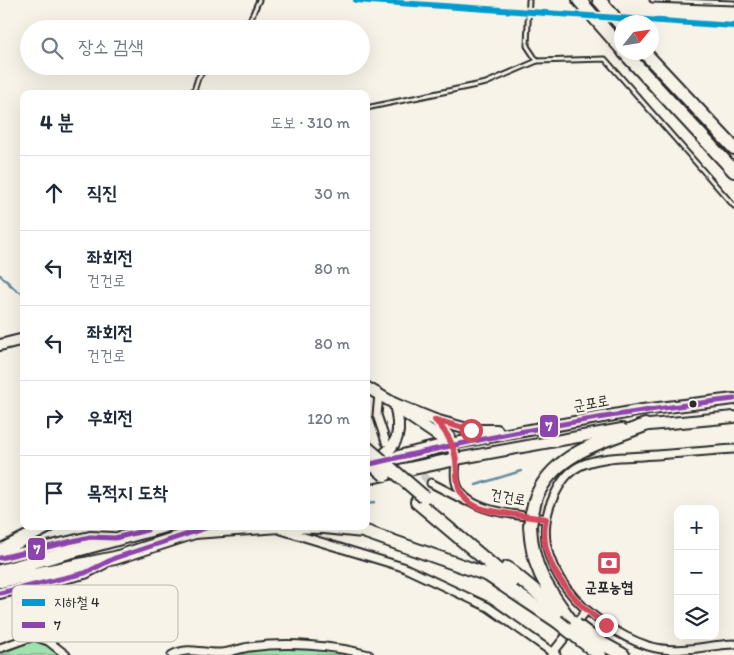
<!DOCTYPE html>
<html lang="ko">
<meta charset="utf-8">
<style>
:root{--surface:#fff;--page:#f2f2f3;--text:#1f2937;--muted:#747a83;--line:#e0e1e3}
body{margin:0;font-family:Itim,"Poor Story",sans-serif;background:var(--page);color:var(--text)}
.controls{position:absolute;right:15px;bottom:15px;display:grid;overflow:hidden;border-radius:10px;box-shadow:0 5px 20px #0002}
.controls button{width:45px;height:45px;display:grid;place-items:center;padding:0;border:0;border-bottom:1px solid var(--line);background:var(--surface);color:var(--text);font:25px sans-serif}
.compass{position:absolute;left:614px;top:15px;width:45px;height:45px;border-radius:50%;background:var(--surface);box-shadow:0 5px 20px #0002;rotate:60deg}
.stop{position:absolute;width:15px;height:15px;margin:-11px;border:4px solid #d1495b;border-radius:50%;background:#fff}
.stop.end{background:#d1495b;border-color:#fff;box-shadow:0 1px 5px #0008}
.list{margin:0;padding:0;list-style:none}
h2{display:flex;justify-content:space-between;align-items:center;height:65px;margin:0;padding:0 20px;font-size:21px}
h2 small{font-size:16px;font-weight:400;color:var(--muted)}
.list li{display:grid;grid-template-columns:32px 1fr auto;gap:15px;align-items:center;box-sizing:border-box;height:75px;padding:0 20px;border-top:1px solid var(--line)}
.list b{display:block;font-size:19px;white-space:nowrap}
.list p{margin:0;font-size:16px;white-space:nowrap;color:var(--muted)}
.list em{font-size:16px;font-style:normal;color:var(--muted)}
.icon{flex:none;width:28px;height:28px;fill:none;stroke:currentColor;stroke-width:2;stroke-linecap:round;stroke-linejoin:round}
.map{position:relative;flex:none;width:734px;height:655px;overflow:hidden}
.search{position:absolute;background:var(--surface);box-shadow:0 5px 20px #0002;left:20px;top:20px;width:350px;height:55px;display:flex;align-items:center;gap:12px;box-sizing:border-box;padding:0 18px;border-radius:28px;color:var(--muted);font-size:19px}
.panel{position:absolute;background:var(--surface);box-shadow:0 5px 20px #0002;left:20px;top:90px;width:350px;height:440px;border-radius:10px}
.map>svg:first-child{display:block}
.green{fill:#9de2af;stroke:#64866d}
.lines{fill:none;stroke-linecap:round;stroke-linejoin:round}
.stream{stroke:#638d9e;stroke-width:2.5}
.street-tunnel{stroke:#cecbc2;stroke-width:7;stroke-dasharray:7 3.5;stroke-linecap:butt}
.lane-casing{stroke:#2b2b2b;stroke-width:7}
.street-casing{stroke:#2b2b2b;stroke-width:11}
.secondary-casing{stroke:#2b2b2b;stroke-width:14}
.primary-casing{stroke:#2b2b2b;stroke-width:14}
.highway-casing{stroke:#2b2b2b;stroke-width:16}
.lane{stroke:#f7f3e8;stroke-width:3}
.street{stroke:#f7f3e8;stroke-width:7}
.secondary{stroke:#f7f3e8;stroke-width:10}
.primary{stroke:#f7f3e8;stroke-width:10}
.highway{stroke:#f7f3e8;stroke-width:12}
.highway-bridge-casing{stroke:#2b2b2b;stroke-width:16;stroke-linecap:butt}
.highway-bridge{stroke:#f7f3e8;stroke-width:12}
.bus-1-casing{stroke:#f7f3e8;stroke-width:9}
.bus-1{stroke:#8e44ad;stroke-width:5}
.metro-1-casing{stroke:#f7f3e8;stroke-width:10}
.metro-1{stroke:#009bce;stroke-width:6}
.route{stroke:#d1495b;stroke-width:6}
.bus-dot{fill:#2b2b2b;stroke:#f7f3e8;stroke-width:2}
.labels{text-anchor:middle;stroke-width:5;stroke-linejoin:round;paint-order:stroke}
.street-label{font-size:15px;fill:#2b2b2b;stroke:#f7f3e8}
.poi-label{font-size:15px;font-weight:bold;fill:#2b2b2b;stroke:#f7f3e8}
.key{fill:#f7f3e8;stroke:#bab7af;stroke-width:1}
.key-label{font-size:14px;fill:#2b2b2b}
.line-badge{stroke:#f7f3e8;stroke-width:2}
.badge-label{font-size:14px;text-anchor:middle;font-weight:bold;fill:#fff}
</style>
<div class="map">
<svg width="734" height="655" viewBox="0 0 734 655">
<rect width="100%" height="100%" fill="#f7f3e8"/>
<filter id="ink" filterUnits="userSpaceOnUse"><feTurbulence type="fractalNoise" baseFrequency=".02" numOctaves="2"/><feDisplacementMap in="SourceGraphic" scale="10" xChannelSelector="R" yChannelSelector="G"/><feConvolveMatrix kernelMatrix="1 2 1 2 8 2 1 2 1" color-interpolation-filters="sRGB"/></filter>
<g filter="url(#ink)">
<g class="green">
<path d="M 33,640 L 45,643 L 60,655 L 0,655 Z"/>
<path d="M 295,648 L 357,655 L 231,655 L 250,650 Z"/>
</g>
<g class="lines">
<g class="stream">
<path d="M 0,275 L 16,290 L 24,294"/>
<path d="M 476,485 L 521,471"/>
<path d="M 366,503 L 375,502"/>
</g>
<path class="street-tunnel" d="M 414,468 L 431,483"/>
<defs>
<g id="lane">
<path d="M 529,0 L 527,46 L 537,61"/>
<path d="M 652,0 L 734,3"/>
<path d="M 246,29 L 259,0"/>
<path d="M 193,94 L 198,78 L 207,66"/>
<path d="M 366,108 L 486,83 L 537,61 L 605,59 L 734,206"/>
</g>
<g id="street">
<path d="M 379,394 L 377,415 L 386,442"/>
<path d="M 734,449 C 704,451 674,454 643,456 C 624,457 602,457 584,464 C 568,470 561,482 554,496 C 521,562 589,626 648,646 C 677,655 705,645 734,644"/>
<path d="M 456,459 C 456,466 454,475 456,482 C 463,514 520,514 546,519"/>
<path d="M 431,483 L 466,501"/>
<path d="M 281,530 L 403,567 L 488,607 L 556,655"/>
<path d="M 34,636 L 48,641 L 66,655"/>
<path d="M 0,648 L 34,636 L 74,629"/>
<path d="M 172,655 C 189,646 202,654 220,653 C 230,653 240,648 250,647 C 288,642 332,645 369,655"/>
<path d="M 551,655 L 586,611"/>
</g>
<g id="secondary">
<path d="M 0,345 L 24,339"/>
<path d="M 366,387 L 395,404 L 435,420 L 449,437 L 456,459"/>
<path d="M 396,405 L 403,412 L 450,444"/>
</g>
<g id="primary">
<path d="M 435,420 L 471,430 L 497,430 L 498,432"/>
<path d="M 639,426 L 734,417"/>
<path d="M 450,444 L 642,410 L 734,399"/>
<path d="M 456,459 L 622,429"/>
<path d="M 375,460 C 401,446 401,430 395,404"/>
<path d="M 0,558 L 90,537 L 112,538"/>
<path d="M 0,593 L 85,573 L 104,563"/>
</g>
<g id="highway">
<path d="M 579,0 L 622,49"/>
<path d="M 599,0 L 622,26"/>
<path d="M 624,52 L 734,171"/>
<path d="M 644,52 L 734,148"/>
<path d="M 375,463 L 450,444"/>
<path d="M 366,478 L 456,459"/>
<path d="M 417,502 L 512,582"/>
<path d="M 532,513 C 534,506 535,497 539,491 C 559,451 608,440 645,425"/>
<path d="M 530,526 C 532,571 548,589 573,624"/>
<path d="M 194,532 L 280,526 L 324,527 L 363,531 L 488,575 L 557,621"/>
<path d="M 0,551 L 49,526"/>
<path d="M 507,568 L 563,614"/>
<path d="M 0,571 L 165,526"/>
<path d="M 0,581 L 115,558 L 201,530"/>
<path d="M 596,640 L 623,655"/>
<path d="M 591,648 L 600,655"/>
</g>
</defs>
<use href="#lane" class="lane-casing"/>
<use href="#street" class="street-casing"/>
<use href="#secondary" class="secondary-casing"/>
<use href="#primary" class="primary-casing"/>
<use href="#highway" class="highway-casing"/>
<use href="#lane" class="lane"/>
<use href="#street" class="street"/>
<use href="#secondary" class="secondary"/>
<use href="#primary" class="primary"/>
<use href="#highway" class="highway"/>
<defs>
<g id="highway-bridge">
<path d="M 366,447 L 424,497"/>
<path d="M 366,459 L 385,475"/>
<path d="M 530,526 L 532,513"/>
<path d="M 557,621 L 591,648"/>
<path d="M 576,625 L 596,640"/>
</g>
</defs>
<use href="#highway-bridge" class="highway-bridge-casing"/>
<use href="#highway-bridge" class="highway-bridge"/>
<defs>
<g id="bus-1">
<path d="M 366,465 C 488,436 610,413 734,399"/>
<path d="M 0,558 L 90,537 L 115,538 L 147,530"/>
<path d="M 0,593 L 85,573 L 115,558 L 212,526"/>
</g>
</defs>
<use href="#bus-1" class="bus-1-casing"/>
<use href="#bus-1" class="bus-1"/>
<defs>
<path id="metro-1" d="M 356,0 L 734,26"/>
</defs>
<use href="#metro-1" class="metro-1-casing"/>
<use href="#metro-1" class="metro-1"/>
</g>
</g>
<g class="lines" filter="url(#ink)">
<path class="route" d="M 471,430 L 435,420 C 446,431 454,445 456,460 C 458,480 454,496 477,507 C 490,513 529,516 546,519 C 536,562 574,603 606,625"/>
</g>
<defs>
<symbol id="bank-square" viewBox="-11 -11 22 22"><rect x="-9" y="-9" width="18" height="18" rx="4" fill="#d1495b" stroke="#f7f3e8"/><path d="M-6-4H6V4H-6ZM0-2.3a2.3 2.3 0 1 0 0 4.6a2.3 2.3 0 1 0 0-4.6Z" fill="#fff"/></symbol>
</defs>
<g fill-rule="evenodd">
<use href="#bank-square" x="595" y="549" width="28" height="28"/>
</g>
<circle class="bus-dot" cx="693" cy="404" r="4.5"/>
<g class="labels">
<g class="street-label">
<text transform="translate(591 403) rotate(-10)" y="5">군포로</text>
<text transform="translate(508 497) rotate(10)" y="5">건건로</text>
</g>
<g class="poi-label">
<text x="609" y="592">군포농협</text>
</g>
</g>
<rect x="12" y="585" width="166" height="57" rx="8" class="key"/>
<rect x="22" y="599" width="23" height="7" fill="#009bce"/>
<rect x="22" y="622" width="23" height="6" fill="#8e44ad"/>
<g class="key-label">
<text x="54" y="607">지하철 4</text>
<text x="54" y="630">7</text>
</g>
<g class="line-badge">
<rect x="539" y="414" width="20" height="24" rx="5" fill="#8e44ad"/>
<rect x="27" y="537" width="19" height="24" rx="5" fill="#8e44ad"/>
</g>
<g class="badge-label">
<text x="549" y="431">7</text>
<text x="37" y="554">7</text>
</g>
</svg>
<div class="controls">
<button>+</button>
<button>−</button>
<button><svg class="icon" aria-label="layers" viewBox="0 0 24 24"><path d="M12 4l9 5-9 5-9-5zM3 14l9 5 9-5"/></svg></button>
</div>
<svg class="compass" viewBox="-18 -18 36 36"><path d="M0-13l5 13h-10z" fill="#e53935"/><path d="M0 13l5-13h-10z" fill="#747a83"/></svg>
<div class="stop" style="left:471px;top:430px"></div>
<div class="stop end" style="left:606px;top:625px"></div>
<div class="search"><svg class="icon" aria-label="search" viewBox="0 0 24 24"><circle cx="10" cy="10" r="6"/><path d="M15 15l6 6"/></svg>장소 검색</div>
<section class="panel">
<h2>4 분<small>도보 · 310 m</small></h2>
<ul class="list">
<li><svg class="icon" aria-label="ahead" viewBox="0 0 24 24"><path d="M12 20V5M6 11l6-6 6 6"/></svg><div><b>직진</b></div><em>30 m</em></li>
<li><svg class="icon" aria-label="left" viewBox="0 0 24 24"><path d="M17 20v-9H6M10 6l-5 5 5 5"/></svg><div><b>좌회전</b><p>건건로</p></div><em>80 m</em></li>
<li><svg class="icon" aria-label="left" viewBox="0 0 24 24"><path d="M17 20v-9H6M10 6l-5 5 5 5"/></svg><div><b>좌회전</b><p>건건로</p></div><em>80 m</em></li>
<li><svg class="icon" aria-label="right" viewBox="0 0 24 24"><path d="M7 20v-9h11M14 6l5 5-5 5"/></svg><div><b>우회전</b></div><em>120 m</em></li>
<li><svg class="icon" aria-label="arrive" viewBox="0 0 24 24"><path d="M6 21V4h12l-3 4 3 4H6"/></svg><div><b>목적지 도착</b></div></li>
</ul>
</section>
</div>
